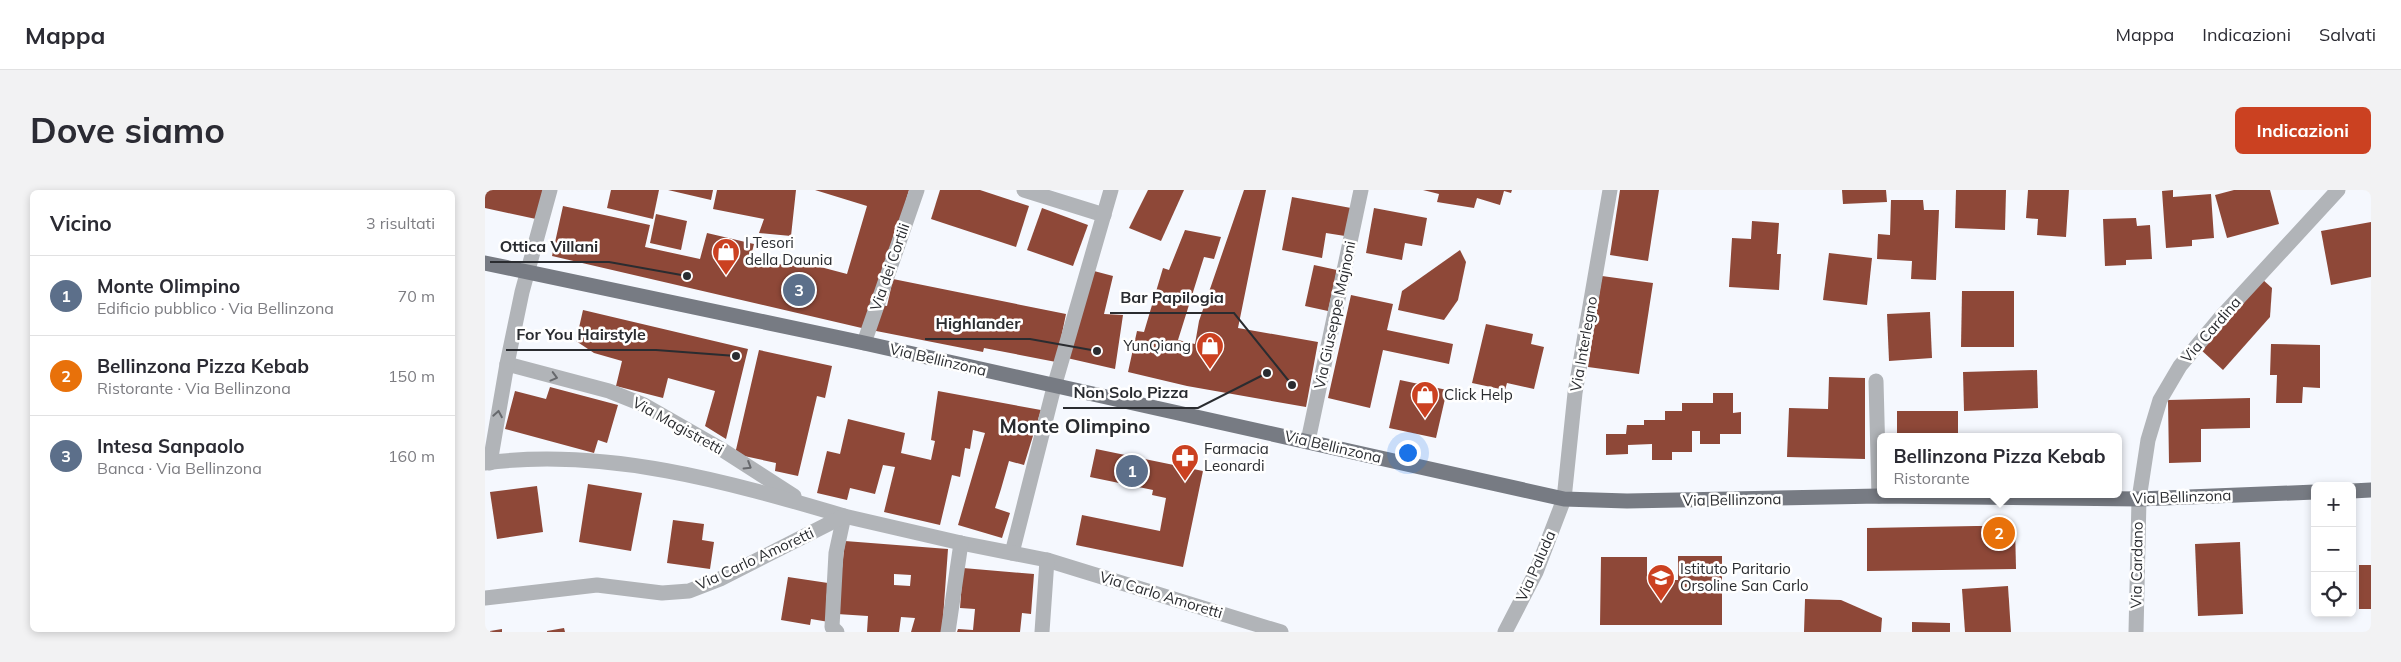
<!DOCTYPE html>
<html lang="it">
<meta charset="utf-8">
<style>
:root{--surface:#fff;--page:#f2f2f3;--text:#2b2b33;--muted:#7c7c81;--line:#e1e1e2;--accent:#cb4121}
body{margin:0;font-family:Mulish,sans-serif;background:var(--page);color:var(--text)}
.controls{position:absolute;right:15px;bottom:15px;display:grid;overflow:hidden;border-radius:8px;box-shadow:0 2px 8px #0003}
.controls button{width:45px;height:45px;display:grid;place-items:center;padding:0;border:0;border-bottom:1px solid var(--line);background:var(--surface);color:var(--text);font:25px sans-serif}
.you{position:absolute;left:922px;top:262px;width:18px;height:18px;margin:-12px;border:4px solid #fff;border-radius:50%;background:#1a73e8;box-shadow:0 0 0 8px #1a73e833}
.badge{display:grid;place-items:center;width:32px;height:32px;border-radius:50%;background:var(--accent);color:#fff;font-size:16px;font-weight:700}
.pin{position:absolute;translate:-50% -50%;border:2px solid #fff;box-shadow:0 1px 5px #0006}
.popup{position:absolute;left:1392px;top:243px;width:245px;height:65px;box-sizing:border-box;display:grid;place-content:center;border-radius:8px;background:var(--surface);filter:drop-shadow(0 1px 4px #0005);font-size:16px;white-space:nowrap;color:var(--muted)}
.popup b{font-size:19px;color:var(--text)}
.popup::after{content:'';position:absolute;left:50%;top:100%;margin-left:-10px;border:10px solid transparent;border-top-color:var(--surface)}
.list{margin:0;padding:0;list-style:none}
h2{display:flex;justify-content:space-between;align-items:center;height:65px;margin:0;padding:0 20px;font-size:21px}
h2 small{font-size:16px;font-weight:400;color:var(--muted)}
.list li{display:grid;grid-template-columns:32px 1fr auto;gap:15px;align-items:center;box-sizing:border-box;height:80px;padding:0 20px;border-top:1px solid var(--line)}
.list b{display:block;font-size:19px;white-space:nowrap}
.list p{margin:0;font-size:16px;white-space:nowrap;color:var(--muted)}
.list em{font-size:16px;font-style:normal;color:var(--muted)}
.icon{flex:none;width:28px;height:28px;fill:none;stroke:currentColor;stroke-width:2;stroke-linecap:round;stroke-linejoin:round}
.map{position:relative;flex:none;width:1886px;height:442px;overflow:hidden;border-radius:8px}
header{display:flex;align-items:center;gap:30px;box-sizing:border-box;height:70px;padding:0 25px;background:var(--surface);border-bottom:1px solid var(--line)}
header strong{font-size:24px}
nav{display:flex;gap:28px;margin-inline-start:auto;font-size:18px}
.intro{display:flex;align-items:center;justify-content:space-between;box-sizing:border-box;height:120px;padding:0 30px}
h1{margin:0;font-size:35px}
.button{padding:12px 22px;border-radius:8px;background:var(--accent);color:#fff;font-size:18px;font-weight:700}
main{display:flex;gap:30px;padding:0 30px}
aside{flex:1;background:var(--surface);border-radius:8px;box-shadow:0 2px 8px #0003}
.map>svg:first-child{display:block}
.building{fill:#8e4838;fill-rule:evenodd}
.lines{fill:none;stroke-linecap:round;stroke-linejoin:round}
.service{stroke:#b1b4b8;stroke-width:15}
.minor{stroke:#b1b4b8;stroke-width:15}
.primary{stroke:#777b83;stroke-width:15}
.oneway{stroke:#67696d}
.labels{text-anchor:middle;stroke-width:5;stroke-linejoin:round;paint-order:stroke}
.poi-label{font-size:15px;fill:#2a2c30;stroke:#fff;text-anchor:start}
.street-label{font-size:15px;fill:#2a2c30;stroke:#fff}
.district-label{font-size:20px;font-weight:bold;fill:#2a2c30;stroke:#fff}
.leader{fill:none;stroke:#2a2c30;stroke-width:2}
.callout-dot{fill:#2a2c30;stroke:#fff;stroke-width:2}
.callout-label{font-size:16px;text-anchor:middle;font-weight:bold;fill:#2a2c30;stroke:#fff;stroke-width:5;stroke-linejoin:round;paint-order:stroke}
</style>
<header>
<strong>Mappa</strong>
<nav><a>Mappa</a><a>Indicazioni</a><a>Salvati</a></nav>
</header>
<div class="intro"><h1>Dove siamo</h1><a class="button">Indicazioni</a></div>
<main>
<aside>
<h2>Vicino<small>3 risultati</small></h2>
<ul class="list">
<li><span class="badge" style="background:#5c6f8a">1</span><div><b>Monte Olimpino</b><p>Edificio pubblico · Via Bellinzona</p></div><em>70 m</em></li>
<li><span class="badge" style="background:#e8710a">2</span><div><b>Bellinzona Pizza Kebab</b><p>Ristorante · Via Bellinzona</p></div><em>150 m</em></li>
<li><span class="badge" style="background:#5c6f8a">3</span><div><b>Intesa Sanpaolo</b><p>Banca · Via Bellinzona</p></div><em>160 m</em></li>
</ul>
</aside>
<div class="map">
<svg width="1886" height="442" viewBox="0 0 1886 442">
<rect width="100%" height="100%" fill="#f5f8fe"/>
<g class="building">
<path d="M 0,0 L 58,0 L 51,29 L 0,18 Z"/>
<path d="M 126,0 L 174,0 L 168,29 L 122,18 Z"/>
<path d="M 183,0 L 228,0 L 226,10 Z"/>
<path d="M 232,0 L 311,0 L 306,46 L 274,43 L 279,29 L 228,19 Z"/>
<path d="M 330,0 L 424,0 L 391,114 L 402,116 L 408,89 L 581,124 L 571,172 L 499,158 L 498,162 L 381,139 L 67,66 L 78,16 L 165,35 L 160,57 L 215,69 L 222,43 L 269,54 L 265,70 L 288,76 L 289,73 L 307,77 L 309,70 L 362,84 L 382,16 Z"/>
<path d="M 455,0 L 495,0 L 544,16 L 531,57 L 446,29 Z"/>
<path d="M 663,0 L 699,0 L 676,51 L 644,38 Z"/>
<path d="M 759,0 L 781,0 L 753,138 L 833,152 L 821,217 L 702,196 L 643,182 L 652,141 L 659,142 L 678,78 L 684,80 L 700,40 L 736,47 L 729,69 L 719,67 L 693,150 L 710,154 L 714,131 Z"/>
<path d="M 938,0 L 1027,0 L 1026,3 L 1019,1 L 1015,15 L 992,8 L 989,18 L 952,12 L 954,4 Z"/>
<path d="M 1135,0 L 1174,0 L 1163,71 L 1125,65 Z"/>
<path d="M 1357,0 L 1401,0 L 1402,12 L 1358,14 Z"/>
<path d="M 1471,0 L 1521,0 L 1520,40 L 1470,38 Z"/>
<path d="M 1543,0 L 1584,0 L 1581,47 L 1552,45 L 1553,29 L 1541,28 Z"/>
<path d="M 1688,0 L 1688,7 L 1726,4 L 1729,48 L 1707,50 L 1707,56 L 1681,58 L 1677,1 Z"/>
<path d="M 1749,0 L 1785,0 L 1794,34 L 1742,48 L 1730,5 Z"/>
<path d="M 807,7 L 866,18 L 860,46 L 841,43 L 837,68 L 797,60 Z"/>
<path d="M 1406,10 L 1438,10 L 1439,20 L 1454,20 L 1451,90 L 1426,89 L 1427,71 L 1392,69 L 1393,44 L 1405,45 Z"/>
<path d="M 557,18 L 603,35 L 588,76 L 542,60 Z"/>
<path d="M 889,18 L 942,28 L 937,56 L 920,53 L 917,70 L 881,63 Z"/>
<path d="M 171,24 L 202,31 L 196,60 L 165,53 Z"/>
<path d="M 1651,28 L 1652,36 L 1665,35 L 1667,69 L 1641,70 L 1641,75 L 1620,76 L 1618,29 Z"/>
<path d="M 1267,31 L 1294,33 L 1292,64 L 1296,64 L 1294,100 L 1244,97 L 1247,48 L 1266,49 Z"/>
<path d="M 1886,32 L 1886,87 L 1846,95 L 1836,41 Z"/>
<path d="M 975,60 L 981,72 L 973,110 L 959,130 L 913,120 L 917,101 Z"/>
<path d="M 1344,63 L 1387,68 L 1382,115 L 1338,110 Z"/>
<path d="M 829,75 L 852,80 L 843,121 L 820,116 Z"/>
<path d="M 609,81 L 628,86 L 619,124 L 638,125 L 630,179 L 582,168 Z"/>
<path d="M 1117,86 L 1168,93 L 1154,184 L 1103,177 Z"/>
<path d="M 1777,89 L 1787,98 L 1785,127 L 1738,180 L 1715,159 Z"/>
<path d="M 1477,101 L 1529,101 L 1529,157 L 1476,157 Z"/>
<path d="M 866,105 L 908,114 L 902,140 L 968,154 L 964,174 L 898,160 L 885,218 L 843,208 Z"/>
<path d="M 98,120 L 263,159 L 241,249 L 220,236 L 230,201 L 183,188 L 178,208 L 131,196 L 137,171 L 109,163 L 91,151 Z"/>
<path d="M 1445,122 L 1447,168 L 1404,171 L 1402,124 Z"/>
<path d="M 1001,134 L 1048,144 L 1046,154 L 1059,157 L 1049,199 L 1022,193 L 1020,200 L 987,193 Z"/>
<path d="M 1786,154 L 1835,155 L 1835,198 L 1818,197 L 1817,213 L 1791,213 L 1792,185 L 1785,185 Z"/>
<path d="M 274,160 L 347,176 L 340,208 L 332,206 L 313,286 L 290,281 L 291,273 L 250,264 Z"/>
<path d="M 1552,180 L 1553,218 L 1479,221 L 1478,182 Z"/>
<path d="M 1344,187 L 1380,188 L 1380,269 L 1302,267 L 1304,218 L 1343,219 Z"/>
<path d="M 915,190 L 962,200 L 951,248 L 904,238 Z"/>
<path d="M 65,197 L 133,215 L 122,253 L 113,250 L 109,263 L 20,239 L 30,201 L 61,209 Z"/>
<path d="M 453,201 L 556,220 L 539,275 L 524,271 L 516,299 L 510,318 L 525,323 L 517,348 L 473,335 L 500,243 L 488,240 L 485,259 L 480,258 L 475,287 L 467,285 L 455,335 L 399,322 L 410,277 L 398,275 L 390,304 L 365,298 L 362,310 L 332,303 L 342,261 L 355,264 L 363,229 L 420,243 L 416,263 L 446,270 L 450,251 L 446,250 Z"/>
<path d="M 1228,203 L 1248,203 L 1248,223 L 1256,222 L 1256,244 L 1235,244 L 1235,254 L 1215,254 L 1215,241 L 1207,241 L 1207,262 L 1187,262 L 1187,270 L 1167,270 L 1167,254 L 1143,255 L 1143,264 L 1121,265 L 1121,244 L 1141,244 L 1142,235 L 1159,235 L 1159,230 L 1180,230 L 1180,221 L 1197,221 L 1197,213 L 1228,213 Z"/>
<path d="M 1765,208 L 1765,238 L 1716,239 L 1716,272 L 1684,273 L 1683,210 Z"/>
<rect x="1412" y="221" width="61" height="26"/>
<path d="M 611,259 L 718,281 L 698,377 L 591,355 L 597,325 L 675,341 L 681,308 L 667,305 L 668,300 L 605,287 Z"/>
<path d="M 103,294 L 157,303 L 146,361 L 94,352 Z"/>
<path d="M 52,296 L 58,342 L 12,349 L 5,302 Z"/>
<path d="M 188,330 L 219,334 L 217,350 L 229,352 L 225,379 L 182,373 Z"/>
<path d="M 1491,336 L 1530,336 L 1531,379 L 1382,381 L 1382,338 Z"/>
<path d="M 360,351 L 463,359 L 457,442 L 426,442 L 430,428 L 416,427 L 414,442 L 382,442 L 383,426 L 352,424 ZM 409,384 L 426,385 L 425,396 L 409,395 Z"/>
<path d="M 1755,352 L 1758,424 L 1713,426 L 1710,354 Z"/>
<path d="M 1193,366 L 1237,366 L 1237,435 L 1115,435 L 1116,367 L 1162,367 L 1162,390 L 1193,390 Z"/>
<rect x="1874" y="375" width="12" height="44"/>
<path d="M 478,378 L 549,384 L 546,424 L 537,423 L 535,442 L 472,442 L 473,439 L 488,440 L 490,419 L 475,418 Z"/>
<path d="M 303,387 L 343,393 L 341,412 L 346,412 L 344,432 L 326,429 L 325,435 L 296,430 Z"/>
<path d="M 1523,396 L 1526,442 L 1480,442 L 1477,399 Z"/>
<path d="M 1320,409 L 1356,410 L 1397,428 L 1396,442 L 1319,442 Z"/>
<path d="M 1427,432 L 1465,433 L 1465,442 L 1427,442 Z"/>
<path d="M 79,438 L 80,442 L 62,442 L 62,441 Z"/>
<path d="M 17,439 L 17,442 L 5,442 L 5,441 Z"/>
</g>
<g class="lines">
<path class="service" d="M 1391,191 L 1394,306"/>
<g class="minor">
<path d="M 539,0 L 619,25"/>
<path d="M 379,153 L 432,0"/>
<path d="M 22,174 L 124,201 L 159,215 L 236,259 L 309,306"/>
<path d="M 823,251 L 876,0"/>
<path d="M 0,273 C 121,257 244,292 359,326 L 351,363 L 347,437 L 352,442"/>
<path d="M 5,273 L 22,174 L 37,102 L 65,0"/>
<path d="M 527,363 L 569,197 L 626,0"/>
<path d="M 0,408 L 112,395 L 177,403 L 204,401 L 235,389 L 359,326 L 476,353 L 562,370 L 796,442"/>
<path d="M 463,442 L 476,353"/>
<path d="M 557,442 L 562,370"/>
<path d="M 1020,442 L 1051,382 L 1079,309 L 1090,203 L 1125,0"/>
<path d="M 1651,442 L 1654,309 L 1663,250 L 1675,210 L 1695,176 L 1736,127 L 1853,0"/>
</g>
<g class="primary">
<path d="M 0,73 L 379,153 L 1079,309 L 1142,311 L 1394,306 L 1654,309 L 1830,302"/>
<path d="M 1867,301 L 1886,300"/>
</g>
</g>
<defs><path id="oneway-chevron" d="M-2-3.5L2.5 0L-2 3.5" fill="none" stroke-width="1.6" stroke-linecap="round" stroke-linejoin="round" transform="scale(1.25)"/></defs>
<g class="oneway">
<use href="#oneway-chevron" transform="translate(69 187) rotate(15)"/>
<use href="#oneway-chevron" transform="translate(13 224) rotate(-80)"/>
<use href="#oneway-chevron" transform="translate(263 276) rotate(32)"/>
</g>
<defs>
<symbol id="shop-pin" viewBox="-11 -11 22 30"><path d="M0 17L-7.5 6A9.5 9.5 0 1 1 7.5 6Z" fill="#cb4121" stroke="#fff"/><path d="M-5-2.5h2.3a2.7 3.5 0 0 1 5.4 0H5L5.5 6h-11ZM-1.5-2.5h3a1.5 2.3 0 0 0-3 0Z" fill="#fff"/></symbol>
<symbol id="pharmacy-pin" viewBox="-11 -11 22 30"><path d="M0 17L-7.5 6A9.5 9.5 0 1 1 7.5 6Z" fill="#cb4121" stroke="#fff"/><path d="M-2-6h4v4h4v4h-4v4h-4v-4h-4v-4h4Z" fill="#fff"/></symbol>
<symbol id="school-pin" viewBox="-11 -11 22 30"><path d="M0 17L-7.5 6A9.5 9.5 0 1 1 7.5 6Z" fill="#cb4121" stroke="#fff"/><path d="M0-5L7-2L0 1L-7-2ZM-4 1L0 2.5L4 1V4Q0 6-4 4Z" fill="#fff"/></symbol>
</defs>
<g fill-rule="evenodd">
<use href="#shop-pin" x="225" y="46" width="32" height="43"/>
<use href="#shop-pin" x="709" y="140" width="32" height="43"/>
<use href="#shop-pin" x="924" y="189" width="32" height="43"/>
<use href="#pharmacy-pin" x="684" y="252" width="32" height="43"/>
<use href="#school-pin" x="1160" y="372" width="32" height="43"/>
</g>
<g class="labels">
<g class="poi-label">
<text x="260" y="58">I Tesori<tspan x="260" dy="17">della Daunia</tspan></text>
<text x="706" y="161" text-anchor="end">YunQiang</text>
<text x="959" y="210">Click Help</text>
<text x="719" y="264">Farmacia<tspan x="719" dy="17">Leonardi</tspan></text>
<text x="1195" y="384">Istituto Paritario<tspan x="1195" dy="17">Orsoline San Carlo</tspan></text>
</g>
<g class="street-label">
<text transform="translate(405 77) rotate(-71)" y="5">Via dei Cortili</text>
<text transform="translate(850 125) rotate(-78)" y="5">Via Giuseppe Majnoni</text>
<text transform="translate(1726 140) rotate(-49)" y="5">Via Cardina</text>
<text transform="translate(1099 154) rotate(-80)" y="5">Via Interlegno</text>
<text transform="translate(453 170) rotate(13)" y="5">Via Bellinzona</text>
<text transform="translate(193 236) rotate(29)" y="5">Via Magistretti</text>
<text transform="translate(848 257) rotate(13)" y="5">Via Bellinzona</text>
<text transform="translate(1697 307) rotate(-2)" y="5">Via Bellinzona</text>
<text transform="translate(1247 310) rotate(-1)" y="5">Via Bellinzona</text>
<text transform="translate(270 369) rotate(-25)" y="5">Via Carlo Amoretti</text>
<text transform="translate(1652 375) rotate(-89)" y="5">Via Cardano</text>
<text transform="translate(1051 376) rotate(-66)" y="5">Via Paluda</text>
<text transform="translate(676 405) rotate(17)" y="5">Via Carlo Amoretti</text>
</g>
<g class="district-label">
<text x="590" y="243">Monte Olimpino</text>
</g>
</g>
<path class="leader" d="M202 86L124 72H5M807 195L749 123H625M612 161L545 149H440M251 166L171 160H21M782 183L713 218H578"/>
<g class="callout-dot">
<circle cx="202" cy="86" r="5"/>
<circle cx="807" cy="195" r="5"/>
<circle cx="612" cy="161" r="5"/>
<circle cx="251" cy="166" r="5"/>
<circle cx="782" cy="183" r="5"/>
</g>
<g class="callout-label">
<text x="64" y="62">Ottica Villani</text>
<text x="687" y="113">Bar Papilogia</text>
<text x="493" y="139">Highlander</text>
<text x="96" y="150">For You Hairstyle</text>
<text x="646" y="208">Non Solo Pizza</text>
</g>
</svg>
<div class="controls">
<button>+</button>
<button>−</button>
<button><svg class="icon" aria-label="locate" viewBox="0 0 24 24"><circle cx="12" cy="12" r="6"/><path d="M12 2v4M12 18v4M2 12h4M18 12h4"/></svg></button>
</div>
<div class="you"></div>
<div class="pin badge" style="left:647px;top:281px;background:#5c6f8a">1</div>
<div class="pin badge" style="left:1514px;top:343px;background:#e8710a">2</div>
<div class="popup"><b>Bellinzona Pizza Kebab</b>Ristorante</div>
<div class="pin badge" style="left:314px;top:100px;background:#5c6f8a">3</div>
</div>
</main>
